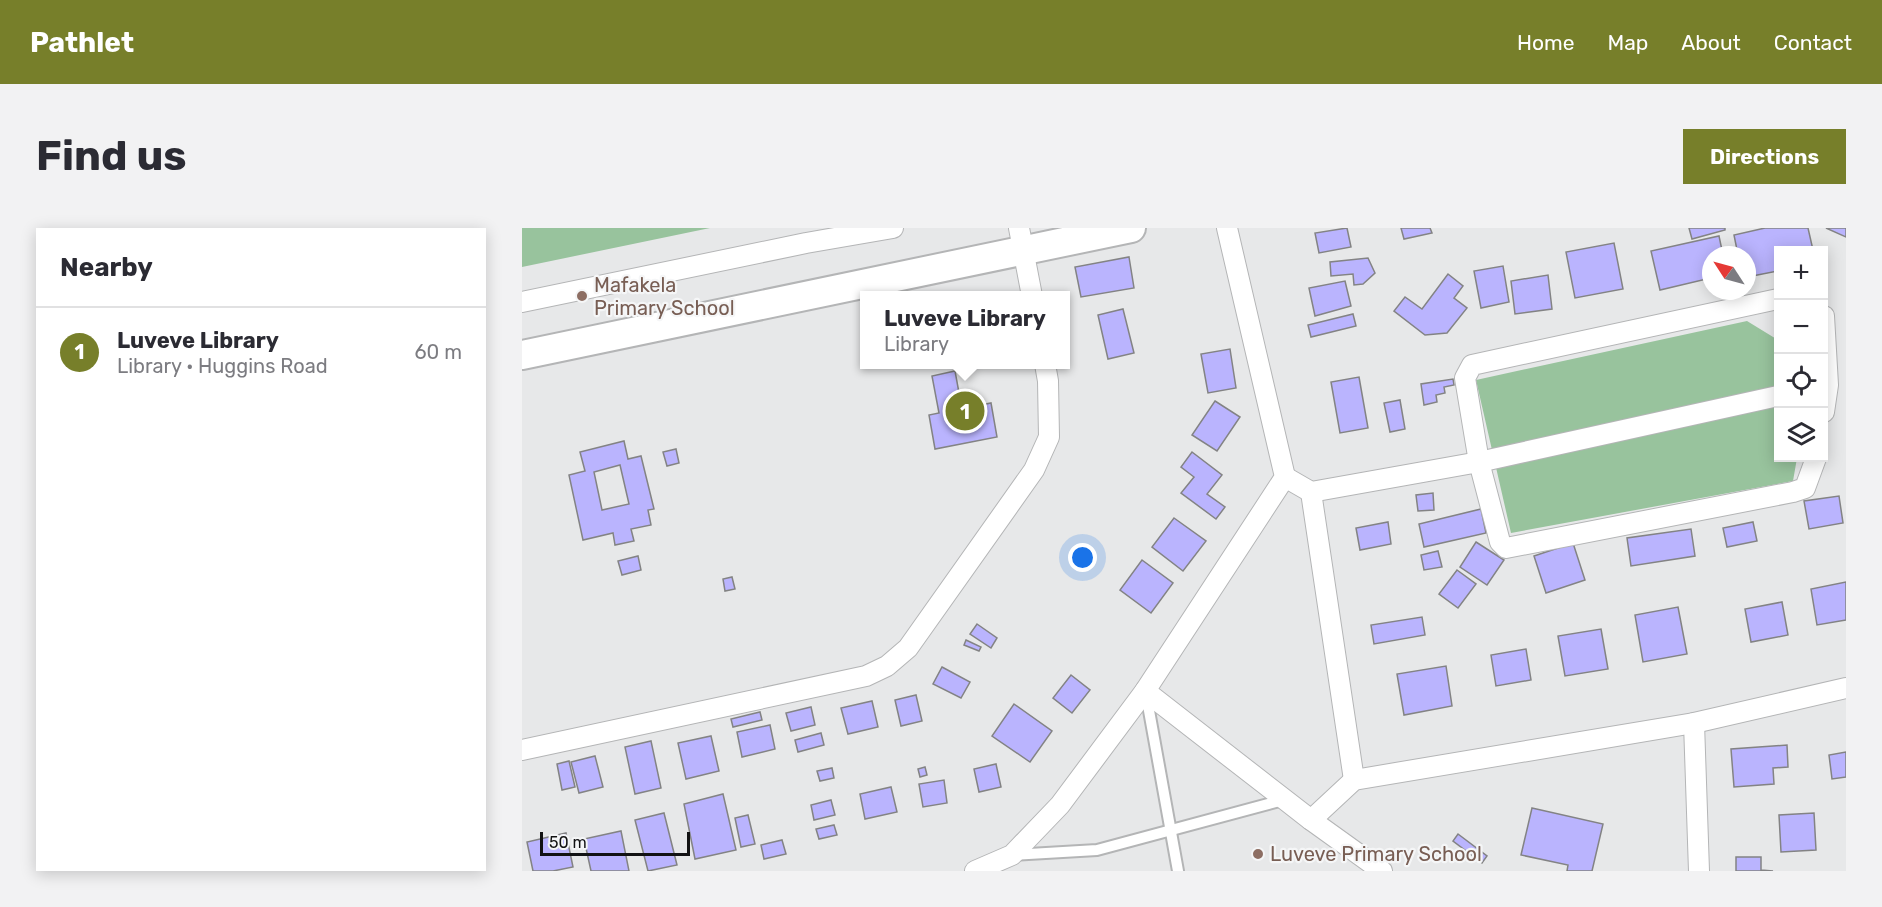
<!DOCTYPE html>
<meta charset="utf-8">
<style>
:root{--surface:#fff;--page:#f2f2f3;--text:#2b2b33;--muted:#7c7c81;--line:#e1e1e2;--accent:#777f2a}
body{margin:0;font-family:Rubik,sans-serif;background:var(--page);color:var(--text)}
.controls{position:absolute;right:18px;top:18px;display:grid;overflow:hidden;border-radius:0px;box-shadow:0 3px 15px #0003}
.controls button{width:54px;height:54px;display:grid;place-items:center;padding:0;border:0;border-bottom:2px solid var(--line);background:var(--surface);color:var(--text);font:30px sans-serif}
.compass{position:absolute;left:1180px;top:18px;width:54px;height:54px;border-radius:50%;background:var(--surface);box-shadow:0 3px 15px #0003;rotate:306deg}
.scale{position:absolute;left:18px;bottom:15px;width:150px;box-sizing:border-box;padding-left:6px;border:3px solid #121213;border-top:0;font-size:16px;line-height:21px;white-space:nowrap;color:#121213;-webkit-text-stroke:4px #f5f6f7;paint-order:stroke}
.you{position:absolute;left:561px;top:330px;width:21px;height:21px;margin:-15px;border:4px solid #fff;border-radius:50%;background:#1a73e8;box-shadow:0 0 0 9px #1a73e833}
.badge{display:grid;place-items:center;width:39px;height:39px;border-radius:50%;background:var(--accent);color:#fff;font-size:20px;font-weight:700}
.pin{position:absolute;translate:-50% -50%;border:3px solid #fff;box-shadow:0 2px 6px #0006}
.popup{position:absolute;left:338px;top:63px;width:210px;height:78px;box-sizing:border-box;display:grid;place-content:center;border-radius:0px;background:var(--surface);filter:drop-shadow(0 2px 4px #0005);font-size:20px;white-space:nowrap;color:var(--muted)}
.popup b{font-size:22px;color:var(--text)}
.popup::after{content:'';position:absolute;left:50%;top:100%;margin-left:-12px;border:12px solid transparent;border-top-color:var(--surface)}
.list{margin:0;padding:0;list-style:none}
h2{display:flex;justify-content:space-between;align-items:center;height:78px;margin:0;padding:0 24px;font-size:26px}
h2 small{font-size:20px;font-weight:400;color:var(--muted)}
.list li{display:grid;grid-template-columns:39px 1fr auto;gap:18px;align-items:center;box-sizing:border-box;height:90px;padding:0 24px;border-top:2px solid var(--line)}
.list b{display:block;font-size:22px;white-space:nowrap}
.list p{margin:0;font-size:20px;white-space:nowrap;color:var(--muted)}
.list em{font-size:20px;font-style:normal;color:var(--muted)}
.icon{flex:none;width:33px;height:33px;fill:none;stroke:currentColor;stroke-width:2;stroke-linecap:round;stroke-linejoin:round}
.map{position:relative;flex:none;width:1324px;height:643px;overflow:hidden;border-radius:0px}
header{display:flex;align-items:center;gap:36px;box-sizing:border-box;height:84px;padding:0 30px;background:var(--accent);color:#fff}
header strong{font-size:28px}
nav{display:flex;gap:33px;margin-inline-start:auto;font-size:21px}
.intro{display:flex;align-items:center;justify-content:space-between;box-sizing:border-box;height:144px;padding:0 36px}
h1{margin:0;font-size:42px}
.button{padding:15px 27px;border-radius:0px;background:var(--accent);color:#fff;font-size:21px;font-weight:700}
main{display:flex;gap:36px;padding:0 36px}
aside{flex:1;background:var(--surface);border-radius:0px;box-shadow:0 3px 15px #0003}
.map>svg:first-child{display:block}
.green{fill:#98c39d}
.building{fill:#bab4fe;stroke:#838384;stroke-width:1.5;fill-rule:evenodd}
.lines{fill:none;stroke-linecap:round;stroke-linejoin:round}
.lane-casing{stroke:#b4b5b6;stroke-width:14}
.street-casing{stroke:#b4b5b6;stroke-width:22}
.secondary-casing{stroke:#b4b5b6;stroke-width:32}
.lane{stroke:#fff;stroke-width:10}
.street{stroke:#fff;stroke-width:20}
.secondary{stroke:#fff;stroke-width:28}
.education-dot{fill:#8d6e63;stroke:#f5f6f7;stroke-width:2}
.labels{text-anchor:middle;stroke-width:4.5;stroke-linejoin:round;paint-order:stroke}
.education-label{font-size:20px;fill:#785e54;stroke:#f5f6f7;text-anchor:start}
</style>
<header>
<strong>Pathlet</strong>
<nav><a>Home</a><a>Map</a><a>About</a><a>Contact</a></nav>
</header>
<div class="intro"><h1>Find us</h1><a class="button">Directions</a></div>
<main>
<aside>
<h2>Nearby<small></small></h2>
<ul class="list">
<li><span class="badge">1</span><div><b>Luveve Library</b><p>Library · Huggins Road</p></div><em>60 m</em></li>
</ul>
</aside>
<div class="map">
<svg width="1324" height="643" viewBox="0 0 1324 643">
<rect width="100%" height="100%" fill="#e7e8e9"/>
<g class="green">
<path d="M 0,0 L 188,0 L 0,39 Z"/>
<path d="M 1225,93 L 1256,112 L 1256,230 L 1275,230 L 1271,253 L 989,305 L 954,152 Z"/>
</g>
<g class="building">
<path d="M 825,0 L 829,19 L 797,25 L 793,5 Z"/>
<path d="M 879,0 L 908,0 L 910,5 L 882,11 Z"/>
<path d="M 1167,0 L 1203,0 L 1203,2 L 1170,11 Z"/>
<path d="M 1243,0 L 1286,0 L 1291,22 L 1256,22 L 1256,43 L 1225,49 L 1225,27 L 1216,27 L 1212,7 Z"/>
<path d="M 1304,0 L 1324,0 L 1324,9 Z"/>
<path d="M 1197,8 L 1201,27 L 1189,27 L 1189,50 L 1138,62 L 1129,23 Z"/>
<path d="M 1092,15 L 1101,61 L 1053,70 L 1044,24 Z"/>
<path d="M 607,29 L 612,60 L 559,69 L 553,39 Z"/>
<path d="M 846,30 L 853,45 L 841,56 L 832,57 L 831,46 L 809,48 L 808,34 Z"/>
<path d="M 981,38 L 987,74 L 959,80 L 952,43 Z"/>
<path d="M 926,46 L 941,58 L 932,70 L 945,80 L 925,105 L 903,107 L 872,83 L 883,69 L 900,81 Z"/>
<path d="M 1026,47 L 1030,81 L 993,86 L 989,53 Z"/>
<path d="M 823,53 L 829,78 L 793,88 L 787,60 Z"/>
<path d="M 601,81 L 612,125 L 586,131 L 576,87 Z"/>
<path d="M 831,86 L 834,98 L 789,109 L 786,97 Z"/>
<path d="M 708,121 L 714,160 L 686,165 L 679,126 Z"/>
<path d="M 433,143 L 440,181 L 469,175 L 475,209 L 413,221 L 407,187 L 417,185 L 410,148 Z"/>
<path d="M 837,149 L 846,200 L 818,205 L 809,154 Z"/>
<path d="M 931,151 L 932,157 L 922,159 L 923,165 L 914,167 L 915,174 L 902,177 L 899,156 Z"/>
<path d="M 878,172 L 883,201 L 868,204 L 862,175 Z"/>
<path d="M 693,173 L 718,189 L 695,223 L 670,207 Z"/>
<path d="M 102,213 L 106,231 L 119,228 L 132,281 L 126,282 L 129,297 L 109,301 L 112,313 L 93,317 L 91,305 L 61,312 L 47,247 L 63,243 L 58,224 ZM 98,237 L 107,276 L 80,282 L 72,244 Z"/>
<path d="M 154,221 L 157,235 L 145,238 L 141,224 Z"/>
<path d="M 670,224 L 700,247 L 685,266 L 703,279 L 694,291 L 659,265 L 672,249 L 659,239 Z"/>
<path d="M 911,265 L 912,282 L 896,283 L 894,267 Z"/>
<path d="M 1317,268 L 1321,295 L 1287,301 L 1282,273 Z"/>
<path d="M 959,281 L 964,305 L 902,319 L 897,296 Z"/>
<path d="M 652,290 L 684,313 L 661,343 L 630,319 Z"/>
<path d="M 866,294 L 869,316 L 838,322 L 834,300 Z"/>
<path d="M 1231,294 L 1235,313 L 1205,319 L 1201,300 Z"/>
<path d="M 1169,301 L 1173,328 L 1109,338 L 1105,310 Z"/>
<path d="M 954,314 L 982,332 L 965,357 L 938,339 Z"/>
<path d="M 1051,315 L 1063,352 L 1024,365 L 1012,328 Z"/>
<path d="M 916,323 L 920,339 L 902,342 L 899,327 Z"/>
<path d="M 116,328 L 119,342 L 100,347 L 96,333 Z"/>
<path d="M 620,332 L 651,355 L 629,385 L 598,362 Z"/>
<path d="M 935,342 L 954,356 L 936,380 L 917,366 Z"/>
<path d="M 210,349 L 213,361 L 203,363 L 201,351 Z"/>
<path d="M 1324,354 L 1324,392 L 1295,397 L 1289,361 Z"/>
<path d="M 1260,374 L 1266,407 L 1229,414 L 1223,381 Z"/>
<path d="M 1156,379 L 1165,426 L 1121,434 L 1113,387 Z"/>
<path d="M 900,389 L 903,407 L 852,416 L 849,397 Z"/>
<path d="M 455,396 L 475,410 L 469,420 L 448,406 Z"/>
<path d="M 1079,401 L 1086,441 L 1043,448 L 1036,408 Z"/>
<path d="M 444,412 L 459,419 L 457,423 L 442,417 Z"/>
<path d="M 1004,421 L 1009,452 L 974,458 L 969,427 Z"/>
<path d="M 924,438 L 930,478 L 882,487 L 875,446 Z"/>
<path d="M 420,439 L 448,454 L 439,470 L 411,456 Z"/>
<path d="M 549,447 L 568,462 L 550,485 L 531,470 Z"/>
<path d="M 394,467 L 400,493 L 379,498 L 373,472 Z"/>
<path d="M 350,473 L 356,499 L 326,506 L 319,480 Z"/>
<path d="M 492,476 L 530,503 L 508,534 L 470,508 Z"/>
<path d="M 289,479 L 293,497 L 269,503 L 264,485 Z"/>
<path d="M 238,484 L 240,492 L 211,499 L 209,491 Z"/>
<path d="M 248,497 L 253,521 L 220,529 L 215,504 Z"/>
<path d="M 299,505 L 302,517 L 276,524 L 273,512 Z"/>
<path d="M 189,508 L 197,543 L 164,551 L 156,515 Z"/>
<path d="M 129,513 L 139,560 L 113,566 L 103,519 Z"/>
<path d="M 1265,517 L 1266,539 L 1251,540 L 1252,556 L 1212,559 L 1209,521 Z"/>
<path d="M 1324,524 L 1324,549 L 1310,551 L 1307,527 Z"/>
<path d="M 73,528 L 81,559 L 57,565 L 49,534 Z"/>
<path d="M 47,533 L 53,559 L 40,562 L 35,536 Z"/>
<path d="M 474,536 L 479,559 L 457,564 L 452,541 Z"/>
<path d="M 403,539 L 405,547 L 398,549 L 396,541 Z"/>
<path d="M 310,540 L 312,550 L 298,553 L 295,543 Z"/>
<path d="M 422,552 L 425,575 L 401,579 L 397,556 Z"/>
<path d="M 369,559 L 375,584 L 343,591 L 338,566 Z"/>
<path d="M 201,566 L 214,622 L 173,631 L 162,576 Z"/>
<path d="M 309,572 L 313,587 L 292,592 L 289,577 Z"/>
<path d="M 1010,580 L 1081,596 L 1070,643 L 1045,643 L 1046,637 L 999,627 Z"/>
<path d="M 142,585 L 155,637 L 126,643 L 113,592 Z"/>
<path d="M 1292,585 L 1294,622 L 1259,624 L 1257,587 Z"/>
<path d="M 226,587 L 233,616 L 219,619 L 213,590 Z"/>
<path d="M 312,597 L 315,607 L 297,611 L 294,601 Z"/>
<path d="M 99,603 L 107,643 L 69,643 L 62,611 Z"/>
<path d="M 44,605 L 51,639 L 31,643 L 11,643 L 5,614 Z"/>
<path d="M 936,606 L 965,628 L 960,635 L 931,613 Z"/>
<path d="M 260,612 L 264,626 L 242,631 L 239,617 Z"/>
<path d="M 1214,629 L 1239,629 L 1239,642 L 1251,643 L 1214,643 Z"/>
</g>
<g class="lines">
<defs>
<g id="lane">
<path d="M 624,466 L 656,643"/>
<path d="M 490,627 L 575,622 L 765,571"/>
</g>
<g id="street">
<path d="M 497,0 L 510,68"/>
<path d="M 1256,71 L 950,137 L 943,150 L 957,234 L 978,314 L 984,320 L 1271,264 L 1283,260 L 1294,230"/>
<path d="M 0,74 L 284,15 L 371,0"/>
<path d="M 1302,88 L 1306,157 L 1302,184"/>
<path d="M 763,249 L 789,264 L 957,234 L 1256,168"/>
<path d="M 789,264 L 832,552"/>
<path d="M 623,463 L 789,592 L 860,643"/>
<path d="M 1172,495 L 1177,643"/>
<path d="M 0,522 L 344,448 L 365,438 L 386,420 L 512,242 L 527,209 L 526,153 L 523,136"/>
<path d="M 789,592 L 832,552 L 1172,495 L 1324,460"/>
<path d="M 453,643 L 490,627 L 538,577 L 623,463 L 763,249 L 705,0"/>
</g>
<path id="secondary" d="M 0,127 L 609,0"/>
</defs>
<use href="#lane" class="lane-casing"/>
<use href="#street" class="street-casing"/>
<use href="#secondary" class="secondary-casing"/>
<use href="#lane" class="lane"/>
<use href="#street" class="street"/>
<use href="#secondary" class="secondary"/>
</g>
<g class="education-dot">
<circle cx="60" cy="68" r="6"/>
<circle cx="736" cy="626" r="6"/>
</g>
<g class="labels">
<g class="education-label">
<text x="72" y="64">Mafakela<tspan x="72" dy="23">Primary School</tspan></text>
<text x="748" y="633">Luveve Primary School</text>
</g>
</g>
</svg>
<div class="controls">
<button>+</button>
<button>−</button>
<button><svg class="icon" aria-label="locate" viewBox="0 0 24 24"><circle cx="12" cy="12" r="6"/><path d="M12 2v4M12 18v4M2 12h4M18 12h4"/></svg></button>
<button><svg class="icon" aria-label="layers" viewBox="0 0 24 24"><path d="M12 4l9 5-9 5-9-5zM3 14l9 5 9-5"/></svg></button>
</div>
<svg class="compass" viewBox="-18 -18 36 36"><path d="M0-13l5 13h-10z" fill="#e53935"/><path d="M0 13l5-13h-10z" fill="#7c7c81"/></svg>
<div class="scale">50 m</div>
<div class="you"></div>
<div class="pin badge" style="left:443px;top:183px">1</div>
<div class="popup"><b>Luveve Library</b>Library</div>
</div>
</main>
